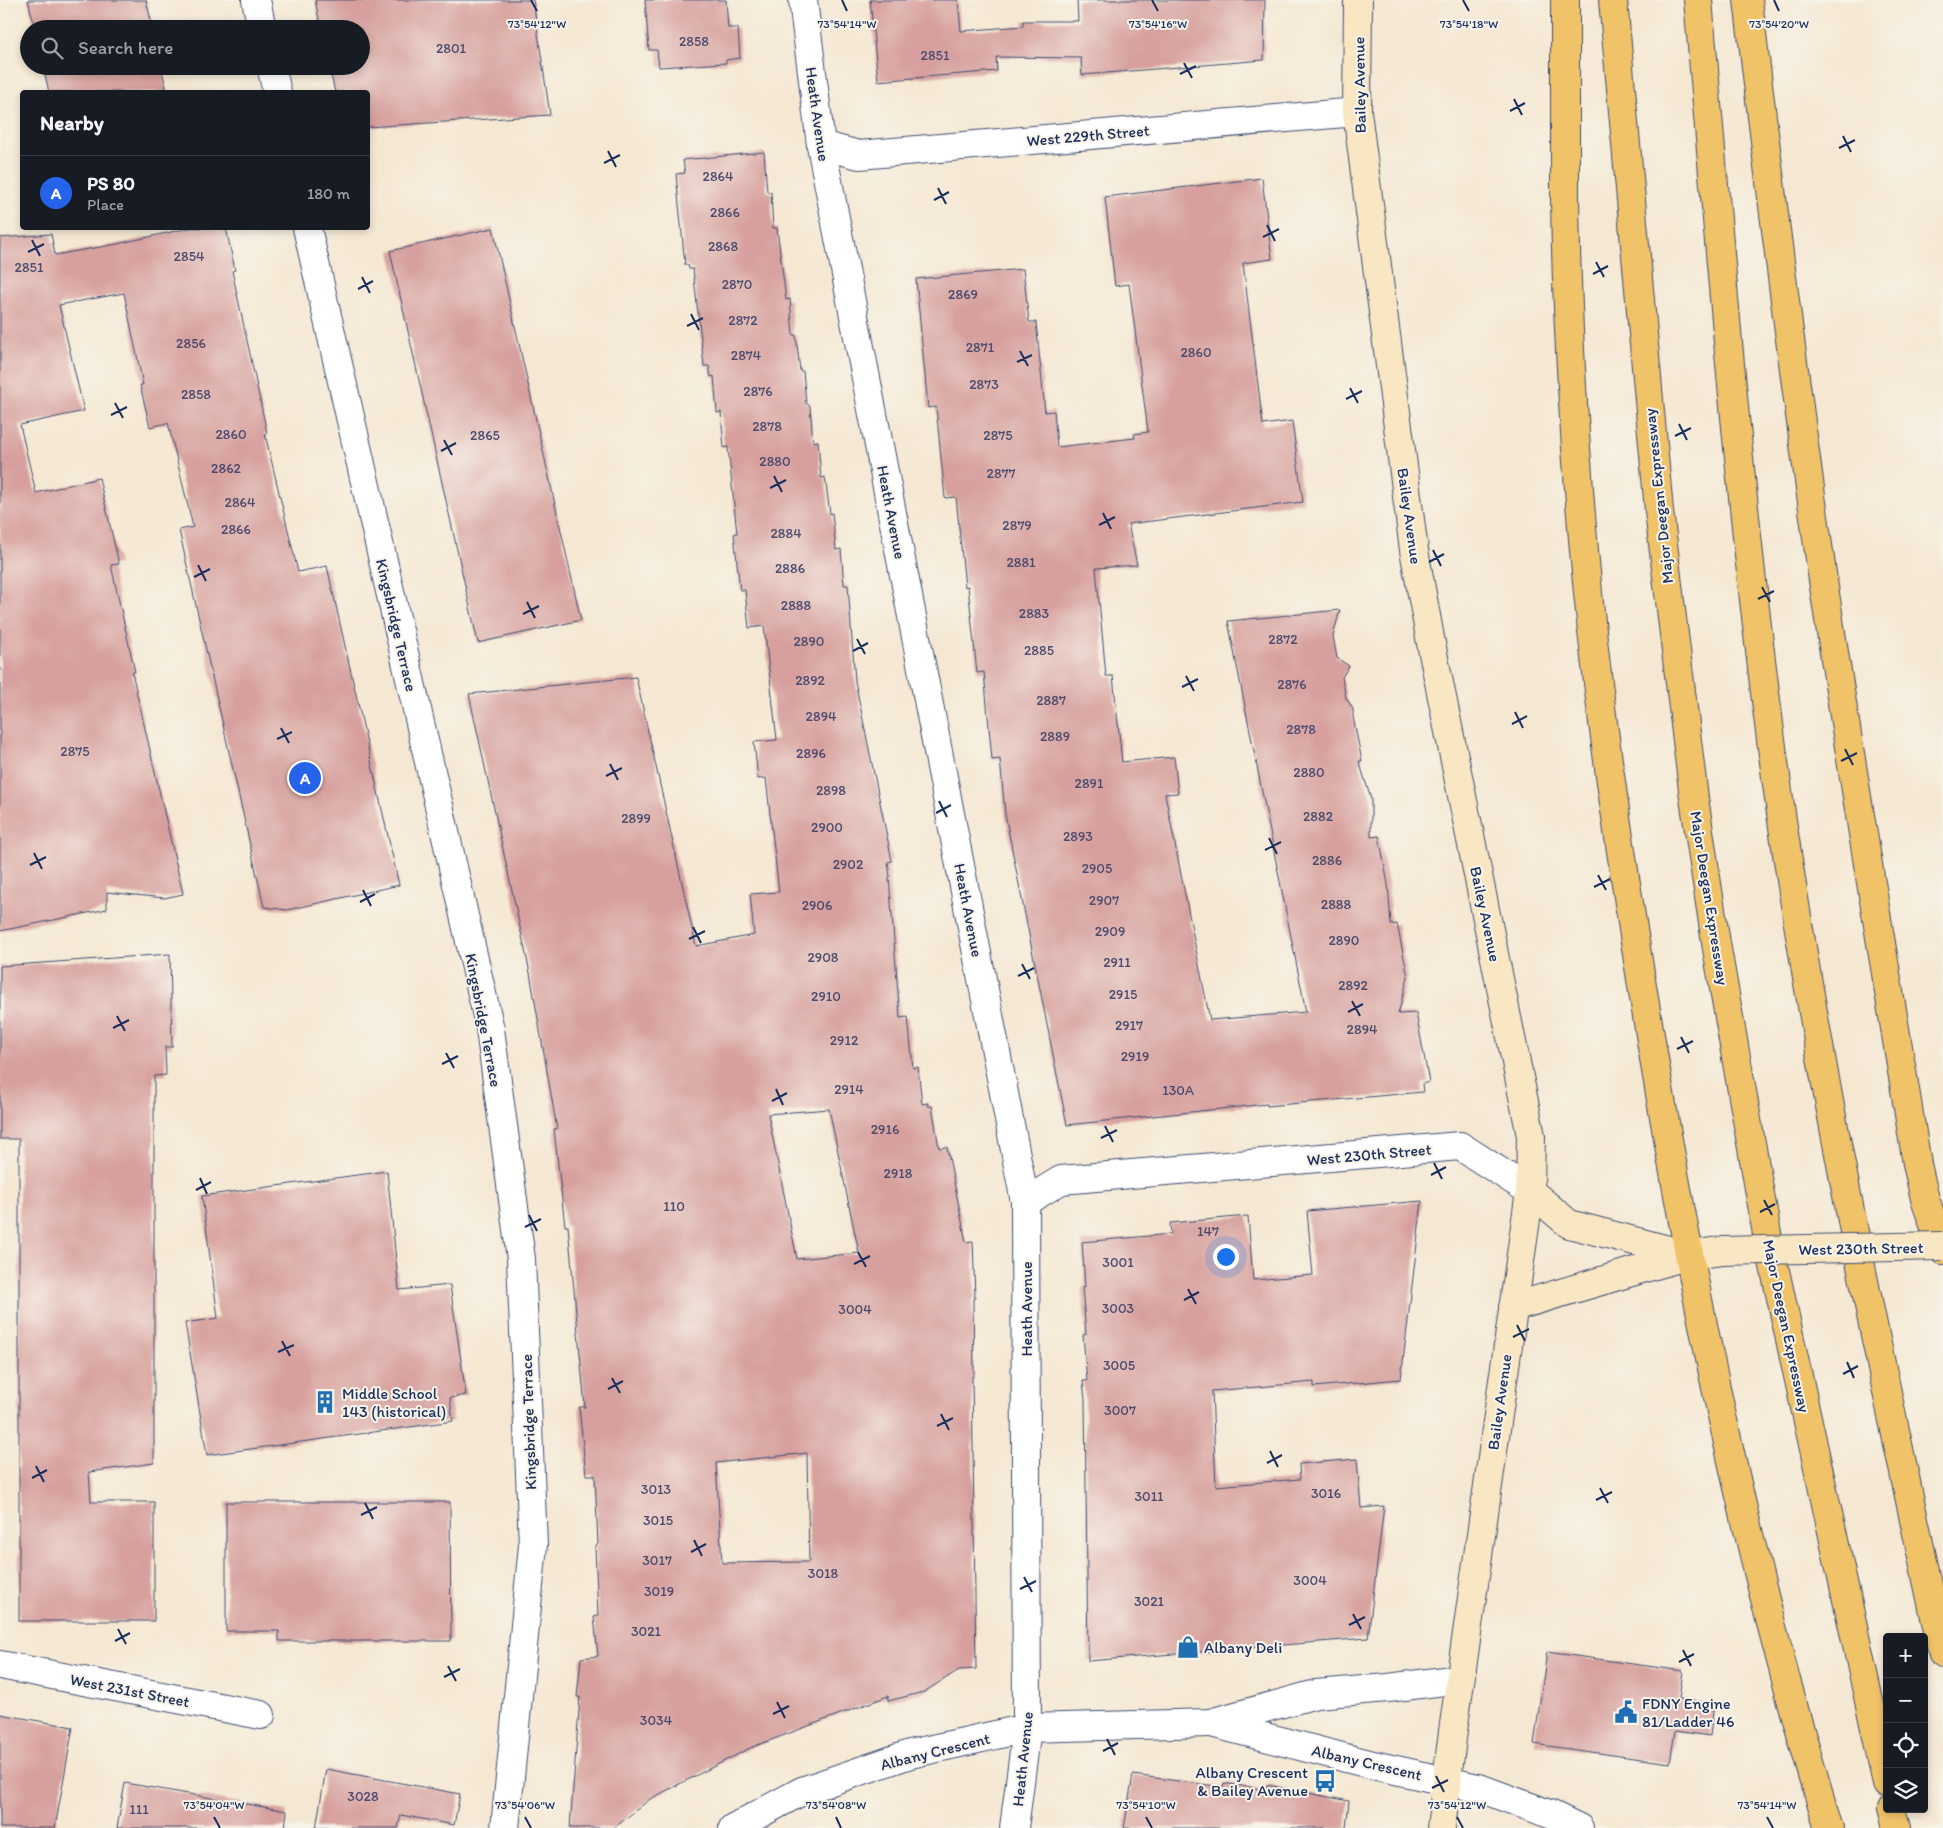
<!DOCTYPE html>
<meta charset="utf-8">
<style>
:root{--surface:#171b24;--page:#20242c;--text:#f1f3f6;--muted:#9ea1a6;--line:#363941;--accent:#2563eb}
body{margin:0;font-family:Itim,sans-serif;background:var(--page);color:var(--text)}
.controls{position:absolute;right:15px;bottom:15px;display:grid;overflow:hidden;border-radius:5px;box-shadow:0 2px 8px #0003}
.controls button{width:45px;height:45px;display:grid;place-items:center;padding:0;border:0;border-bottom:1px solid var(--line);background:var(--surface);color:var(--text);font:25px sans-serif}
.you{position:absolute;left:1225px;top:1256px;width:18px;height:18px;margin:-12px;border:4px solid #fff;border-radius:50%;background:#1a73e8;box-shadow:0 0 0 8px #1a73e833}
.badge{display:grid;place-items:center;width:32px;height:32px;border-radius:50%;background:var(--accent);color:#fff;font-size:16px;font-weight:700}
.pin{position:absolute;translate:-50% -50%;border:2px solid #fff;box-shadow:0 1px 5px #0006}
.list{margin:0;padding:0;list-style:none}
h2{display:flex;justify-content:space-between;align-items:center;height:65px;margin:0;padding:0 20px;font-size:21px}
h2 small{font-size:16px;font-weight:400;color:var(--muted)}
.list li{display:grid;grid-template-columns:32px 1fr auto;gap:15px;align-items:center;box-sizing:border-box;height:75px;padding:0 20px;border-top:1px solid var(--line)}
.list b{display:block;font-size:19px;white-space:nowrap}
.list p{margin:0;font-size:16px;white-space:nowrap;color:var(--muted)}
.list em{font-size:16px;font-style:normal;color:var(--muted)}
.icon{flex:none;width:28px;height:28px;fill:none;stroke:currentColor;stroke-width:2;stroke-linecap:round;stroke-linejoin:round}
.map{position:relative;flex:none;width:1943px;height:1828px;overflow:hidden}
.search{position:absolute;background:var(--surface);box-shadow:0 2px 8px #0003;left:20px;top:20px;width:350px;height:55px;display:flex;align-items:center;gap:12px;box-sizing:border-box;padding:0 18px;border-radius:28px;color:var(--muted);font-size:19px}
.panel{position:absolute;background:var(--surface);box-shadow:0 2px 8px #0003;left:20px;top:90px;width:350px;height:140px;border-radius:5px}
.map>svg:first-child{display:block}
.building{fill:#d7a09e;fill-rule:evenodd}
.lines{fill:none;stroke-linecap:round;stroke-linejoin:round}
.street-casing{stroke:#3c4b70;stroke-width:30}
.secondary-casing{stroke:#3c4b70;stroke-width:30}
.highway-casing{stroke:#3c4b70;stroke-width:30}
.street{stroke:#fff;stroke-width:28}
.secondary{stroke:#f9e7c3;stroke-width:28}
.highway{stroke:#f1c369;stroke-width:28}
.secondary-bridge-casing{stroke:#3c4b70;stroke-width:30;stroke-linecap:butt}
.secondary-bridge{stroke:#f9e7c3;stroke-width:28}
.ticks{fill:none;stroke:#1b2f5e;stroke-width:2}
.labels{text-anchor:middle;stroke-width:4;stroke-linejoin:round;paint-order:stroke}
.number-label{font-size:14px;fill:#4a4b6e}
.street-label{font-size:16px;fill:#1b2f5e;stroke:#f7f3e8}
.poi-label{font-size:16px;fill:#1b2f5e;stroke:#f7f3e8;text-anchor:start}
.ticks-label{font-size:12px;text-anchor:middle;fill:#1b2f5e;stroke:#f7f3e8;stroke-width:4;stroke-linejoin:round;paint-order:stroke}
</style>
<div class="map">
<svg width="1943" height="1828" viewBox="0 0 1943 1828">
<rect width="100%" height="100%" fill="#f7f3e8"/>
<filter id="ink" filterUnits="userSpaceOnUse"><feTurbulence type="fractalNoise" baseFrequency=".02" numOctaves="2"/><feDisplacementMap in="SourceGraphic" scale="10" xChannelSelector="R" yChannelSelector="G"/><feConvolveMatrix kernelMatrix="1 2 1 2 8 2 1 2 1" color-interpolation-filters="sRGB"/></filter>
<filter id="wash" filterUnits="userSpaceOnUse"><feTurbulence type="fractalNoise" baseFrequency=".0096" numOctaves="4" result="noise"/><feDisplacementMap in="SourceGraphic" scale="20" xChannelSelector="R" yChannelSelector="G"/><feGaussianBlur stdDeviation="1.12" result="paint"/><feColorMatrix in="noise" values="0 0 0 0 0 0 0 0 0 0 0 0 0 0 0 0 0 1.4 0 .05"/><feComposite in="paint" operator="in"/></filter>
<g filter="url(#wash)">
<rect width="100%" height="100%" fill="#f5e8d3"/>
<g id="blocks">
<g class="building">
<path d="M 28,0 L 146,0 L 153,29 L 35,29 Z"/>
<path d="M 315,0 L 533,0 L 550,115 L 368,127 L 368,92 L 335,92 L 329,66 L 361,66 L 361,29 L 321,29 Z"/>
<path d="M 645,0 L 726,0 L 728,28 L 738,28 L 740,58 L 726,60 L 726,63 L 659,67 L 657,50 L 649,50 Z"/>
<path d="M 870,0 L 958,0 L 961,31 L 1023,26 L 1023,21 L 1078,21 L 1077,0 L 1265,0 L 1264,60 L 1082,75 L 1081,58 L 996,57 L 997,71 L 878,81 Z"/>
<path d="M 43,66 L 161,66 L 167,92 L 49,92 Z"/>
<path d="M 764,152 L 767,192 L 771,192 L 773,228 L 777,228 L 786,300 L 790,299 L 793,335 L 796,335 L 800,371 L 803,371 L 806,403 L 810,406 L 813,442 L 818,441 L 821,478 L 825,477 L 830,514 L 832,513 L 836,550 L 841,549 L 844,585 L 848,585 L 855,681 L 892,861 L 888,862 L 890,877 L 889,877 L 900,1018 L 908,1017 L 913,1068 L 918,1067 L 922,1104 L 928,1103 L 928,1106 L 932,1106 L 939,1148 L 947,1147 L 966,1242 L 973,1241 L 975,1298 L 973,1299 L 974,1376 L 972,1376 L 976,1669 L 959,1670 L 924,1692 L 888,1701 L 888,1696 L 750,1748 L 650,1799 L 614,1828 L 570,1828 L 580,1697 L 577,1697 L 581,1658 L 598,1656 L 594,1617 L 598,1616 L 595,1547 L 598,1544 L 595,1475 L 586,1475 L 579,1407 L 585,1407 L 568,1226 L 565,1226 L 554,1129 L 557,1129 L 530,973 L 469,694 L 636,677 L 696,946 L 754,935 L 750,894 L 779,892 L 766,778 L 758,779 L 754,742 L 777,740 L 764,626 L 749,628 L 745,590 L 740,590 L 734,534 L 737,533 L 728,447 L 724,448 L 721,412 L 717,413 L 714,376 L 711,377 L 709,366 L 704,366 L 693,269 L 689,269 L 688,265 L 685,265 L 676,174 L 685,173 L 683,160 ZM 829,1109 L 859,1253 L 797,1259 L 768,1114 ZM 807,1453 L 809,1562 L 722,1563 L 716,1463 Z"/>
<path d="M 1262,178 L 1272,259 L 1243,263 L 1263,425 L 1292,421 L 1303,502 L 1128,524 L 1137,565 L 1096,568 L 1106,676 L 1113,676 L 1122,762 L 1174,757 L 1178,793 L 1165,794 L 1210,1020 L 1306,1012 L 1228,621 L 1340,610 L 1333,636 L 1337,658 L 1349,666 L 1342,677 L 1346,698 L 1353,709 L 1353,717 L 1362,761 L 1359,761 L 1371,799 L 1371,837 L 1379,836 L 1388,884 L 1391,925 L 1397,924 L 1408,977 L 1398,1014 L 1416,1013 L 1429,1082 L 1422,1084 L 1423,1092 L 1267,1106 L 1267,1104 L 1067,1125 L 1005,814 L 1000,759 L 992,760 L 984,672 L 977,673 L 968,586 L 965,587 L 956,497 L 945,498 L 936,407 L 928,408 L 916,279 L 1023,269 L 1029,322 L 1036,322 L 1045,412 L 1054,411 L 1057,447 L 1135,438 L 1134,434 L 1148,432 L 1129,284 L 1115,286 L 1105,197 Z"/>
<path d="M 189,228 L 226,228 L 235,270 L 232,271 L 267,433 L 265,434 L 298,572 L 327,566 L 399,885 L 287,910 L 264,907 L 179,530 L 193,527 L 168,423 L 150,427 L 140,385 L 143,385 L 124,293 L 59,305 L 84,411 L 20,425 L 36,493 L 99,478 L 119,564 L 111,565 L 135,672 L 132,672 L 183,894 L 164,898 L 107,892 L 107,909 L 0,931 L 0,238 L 51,234 L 55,255 L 117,244 Z"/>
<path d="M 493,228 L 581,620 L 478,643 L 390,251 Z"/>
<path d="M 170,954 L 172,1047 L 165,1047 L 166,1075 L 154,1076 L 154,1463 L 89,1472 L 91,1502 L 154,1502 L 154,1621 L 19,1621 L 19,1139 L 0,1139 L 0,966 Z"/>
<path d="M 387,1171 L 399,1290 L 450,1285 L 466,1395 L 450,1398 L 453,1421 L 207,1455 L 185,1323 L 218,1318 L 202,1196 Z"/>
<path d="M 1422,1201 L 1401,1379 L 1314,1387 L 1314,1382 L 1212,1391 L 1216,1486 L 1300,1479 L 1299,1464 L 1357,1459 L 1361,1508 L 1384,1506 L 1368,1638 L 1088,1661 L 1085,1400 L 1083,1381 L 1087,1381 L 1083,1335 L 1086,1334 L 1082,1287 L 1085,1287 L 1082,1242 L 1171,1234 L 1170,1223 L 1248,1216 L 1253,1280 L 1313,1275 L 1307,1211 Z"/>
<path d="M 226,1502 L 450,1502 L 451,1641 L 279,1641 L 279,1631 L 226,1631 Z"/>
<path d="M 1547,1652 L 1683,1671 L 1679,1699 L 1714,1704 L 1710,1736 L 1675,1731 L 1670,1763 L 1534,1744 Z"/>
<path d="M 0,1714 L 73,1727 L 55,1828 L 0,1828 Z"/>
<path d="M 326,1769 L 460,1794 L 454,1825 L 401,1815 L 398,1828 L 316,1828 Z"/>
<path d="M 1133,1775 L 1223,1787 L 1224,1783 L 1266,1790 L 1267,1785 L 1349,1801 L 1346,1828 L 1124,1828 Z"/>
<path d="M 125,1783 L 287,1811 L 285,1828 L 117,1828 Z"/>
</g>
</g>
</g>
<g filter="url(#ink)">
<use href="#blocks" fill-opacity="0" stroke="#3c4b70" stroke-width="1"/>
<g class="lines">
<defs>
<g id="street">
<path d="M 256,0 L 262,29"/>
<path d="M 803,0 L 821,145 L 1025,1202 L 1027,1728 L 1014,1828"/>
<path d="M 271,66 L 277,92"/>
<path d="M 821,145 L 859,155 L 1357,112"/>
<path d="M 307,228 L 490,1029 L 521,1259 L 533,1545 L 505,1828"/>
<path d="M 1025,1202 L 1061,1180 L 1460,1146 L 1530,1191"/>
<path d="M 0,1665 L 261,1715"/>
<path d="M 1211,1723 L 1373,1765 L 1482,1789 L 1552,1815 L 1579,1828"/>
<path d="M 733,1828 L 802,1791 L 910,1754 L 1027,1728 L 1210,1723 L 1316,1694 L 1388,1688 L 1460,1679"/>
</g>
<g id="secondary">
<path d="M 1358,0 L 1357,112 L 1414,550 L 1431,643 L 1531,1136 L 1530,1191 L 1453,1731 L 1441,1828"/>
<path d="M 1530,1191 L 1569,1224 L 1688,1255"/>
<path d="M 1513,1307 L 1689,1255 L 1722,1251"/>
</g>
<g id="highway">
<path d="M 1565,0 C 1565,65 1565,130 1565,196 C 1566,289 1571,382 1578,475 C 1591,667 1621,858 1652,1047 C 1696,1309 1750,1574 1829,1828"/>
<path d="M 1613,0 L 1659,511 L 1694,798 L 1716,943 L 1767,1234 L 1887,1783"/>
<path d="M 1698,0 C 1722,274 1743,548 1782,820 C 1823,1100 1883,1377 1943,1654"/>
<path d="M 1748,0 C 1771,194 1795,387 1823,580 C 1852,775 1886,969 1917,1164 L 1925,1199 L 1943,1250"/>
<path d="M 1892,1809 L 1897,1828"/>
</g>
</defs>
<use href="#street" class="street-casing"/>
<use href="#secondary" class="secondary-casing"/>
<use href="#highway" class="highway-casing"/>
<use href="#street" class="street"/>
<use href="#secondary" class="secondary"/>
<use href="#highway" class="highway"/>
<defs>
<path id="secondary-bridge" d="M 1722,1251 L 1942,1246"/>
</defs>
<use href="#secondary-bridge" class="secondary-bridge-casing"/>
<use href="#secondary-bridge" class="secondary-bridge"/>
</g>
</g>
<path class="ticks" d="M 531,0 L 537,11M 842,0 L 847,11M 1152,0 L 1158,11M 1463,0 L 1469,11M 1774,0 L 1779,11M 1184,63 L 1192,78M 1180,74 L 1196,66M 1514,99 L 1522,115M 1510,111 L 1525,103M 1843,136 L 1851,152M 1839,148 L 1855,140M 608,151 L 616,167M 604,163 L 620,155M 938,188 L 946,204M 934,200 L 949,192M 1267,225 L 1275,241M 1263,237 L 1279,229M 32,240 L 40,256M 28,252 L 44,244M 1596,262 L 1604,277M 1593,274 L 1608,266M 362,277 L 370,293M 358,289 L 373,281M 691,314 L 699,330M 687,326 L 703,318M 1020,351 L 1028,366M 1017,362 L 1032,355M 1350,388 L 1358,403M 1346,399 L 1362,391M 115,403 L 123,418M 111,415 L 127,407M 1679,424 L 1687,440M 1675,436 L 1691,428M 444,440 L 452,455M 441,451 L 456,443M 774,476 L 782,492M 770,488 L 786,480M 1103,513 L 1111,529M 1099,525 L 1115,517M 1433,550 L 1441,566M 1429,562 L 1444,554M 198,565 L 206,581M 194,577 L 210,569M 1762,587 L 1770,602M 1758,599 L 1774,591M 527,602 L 535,618M 523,614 L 539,606M 857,639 L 865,654M 853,651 L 868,643M 1186,676 L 1194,691M 1182,687 L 1198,679M 1515,712 L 1523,728M 1512,724 L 1527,716M 281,728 L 289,743M 277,739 L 292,732M 1845,749 L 1853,765M 1841,761 L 1857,753M 610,764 L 618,780M 606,776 L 622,768M 939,801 L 947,817M 936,813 L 951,805M 1269,838 L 1277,854M 1265,850 L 1281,842M 34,853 L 42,869M 30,865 L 46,857M 1598,875 L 1606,890M 1594,887 L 1610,879M 363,890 L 371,906M 360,902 L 375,894M 693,927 L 701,943M 689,939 L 705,931M 1022,964 L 1030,979M 1018,976 L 1034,968M 1352,1001 L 1360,1016M 1348,1012 L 1363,1004M 117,1016 L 125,1031M 113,1028 L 129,1020M 1681,1037 L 1689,1053M 1677,1049 L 1693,1041M 446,1053 L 454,1068M 442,1064 L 458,1056M 776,1089 L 783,1105M 772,1101 L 787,1093M 1105,1126 L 1113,1142M 1101,1138 L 1117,1130M 1434,1163 L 1442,1179M 1431,1175 L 1446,1167M 200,1178 L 207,1194M 196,1190 L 211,1182M 1764,1200 L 1772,1215M 1760,1212 L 1775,1204M 529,1215 L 537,1231M 525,1227 L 541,1219M 858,1252 L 866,1267M 854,1264 L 870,1256M 1188,1289 L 1196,1304M 1184,1300 L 1199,1292M 1517,1325 L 1525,1341M 1513,1337 L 1529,1329M 282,1341 L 290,1356M 278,1352 L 294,1345M 1847,1362 L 1854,1378M 1843,1374 L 1858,1366M 612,1378 L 620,1393M 608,1389 L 623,1381M 941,1414 L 949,1430M 937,1426 L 953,1418M 1270,1451 L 1278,1467M 1267,1463 L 1282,1455M 36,1466 L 44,1482M 32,1478 L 47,1470M 1600,1488 L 1608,1503M 1596,1500 L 1612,1492M 365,1503 L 373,1519M 361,1515 L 377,1507M 694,1540 L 702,1556M 691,1552 L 706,1544M 1024,1577 L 1032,1592M 1020,1589 L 1036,1581M 1353,1614 L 1361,1629M 1349,1625 L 1365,1617M 118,1629 L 126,1644M 115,1641 L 130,1633M 1683,1650 L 1691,1666M 1679,1662 L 1694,1654M 448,1666 L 456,1681M 444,1677 L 460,1669M 777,1702 L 785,1718M 773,1714 L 789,1706M 1107,1739 L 1115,1755M 1103,1751 L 1118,1743M 1436,1776 L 1444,1792M 1432,1788 L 1448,1780M 214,1817 L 220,1828M 525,1817 L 531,1828M 836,1817 L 841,1828M 1146,1817 L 1152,1828M 1457,1817 L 1463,1828M 1767,1817 L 1773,1828"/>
<defs>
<symbol id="building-bare" viewBox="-9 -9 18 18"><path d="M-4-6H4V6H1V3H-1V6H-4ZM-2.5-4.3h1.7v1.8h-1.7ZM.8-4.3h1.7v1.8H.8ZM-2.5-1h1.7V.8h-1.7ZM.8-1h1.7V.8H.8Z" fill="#1f6fb2" stroke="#f7f3e8" stroke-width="2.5" paint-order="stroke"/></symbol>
<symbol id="shop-bare" viewBox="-9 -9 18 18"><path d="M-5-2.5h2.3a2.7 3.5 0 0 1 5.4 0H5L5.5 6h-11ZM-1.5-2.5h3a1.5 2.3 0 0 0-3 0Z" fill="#1f6fb2" stroke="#f7f3e8" stroke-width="2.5" paint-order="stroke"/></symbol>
<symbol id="civic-bare" viewBox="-9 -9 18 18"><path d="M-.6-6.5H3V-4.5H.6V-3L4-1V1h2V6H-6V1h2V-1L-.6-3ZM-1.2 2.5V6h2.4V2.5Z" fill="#1f6fb2" stroke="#f7f3e8" stroke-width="2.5" paint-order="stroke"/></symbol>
<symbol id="bus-bare" viewBox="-9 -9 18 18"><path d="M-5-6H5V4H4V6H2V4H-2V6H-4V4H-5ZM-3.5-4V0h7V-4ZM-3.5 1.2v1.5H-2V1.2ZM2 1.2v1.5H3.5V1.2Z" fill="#1f6fb2" stroke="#f7f3e8" stroke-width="2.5" paint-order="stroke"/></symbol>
</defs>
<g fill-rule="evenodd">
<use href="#building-bare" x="309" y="1386" width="32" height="32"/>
<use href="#shop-bare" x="1172" y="1631" width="32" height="32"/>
<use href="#civic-bare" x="1610" y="1696" width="32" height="32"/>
<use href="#bus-bare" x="1309" y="1765" width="32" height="32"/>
</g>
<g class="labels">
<g class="number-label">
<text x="694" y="46">2858</text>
<text x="451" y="53">2801</text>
<text x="935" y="60">2851</text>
<text x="718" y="181">2864</text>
<text x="725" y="217">2866</text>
<text x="723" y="251">2868</text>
<text x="189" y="261">2854</text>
<text x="29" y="272">2851</text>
<text x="737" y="289">2870</text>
<text x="963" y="299">2869</text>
<text x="743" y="325">2872</text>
<text x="191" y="348">2856</text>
<text x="980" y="352">2871</text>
<text x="1196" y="357">2860</text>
<text x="746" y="360">2874</text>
<text x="984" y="389">2873</text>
<text x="758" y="396">2876</text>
<text x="196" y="399">2858</text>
<text x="767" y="431">2878</text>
<text x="231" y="439">2860</text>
<text x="485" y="440">2865</text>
<text x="998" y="440">2875</text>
<text x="775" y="466">2880</text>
<text x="226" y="473">2862</text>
<text x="1001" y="478">2877</text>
<text x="240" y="507">2864</text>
<text x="1017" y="530">2879</text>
<text x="236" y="534">2866</text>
<text x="786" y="538">2884</text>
<text x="1021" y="567">2881</text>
<text x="790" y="573">2886</text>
<text x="796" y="610">2888</text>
<text x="1034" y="618">2883</text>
<text x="1283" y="644">2872</text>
<text x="809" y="646">2890</text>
<text x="1039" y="655">2885</text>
<text x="810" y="685">2892</text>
<text x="1292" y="689">2876</text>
<text x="1051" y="705">2887</text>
<text x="821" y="721">2894</text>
<text x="1301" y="734">2878</text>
<text x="1055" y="741">2889</text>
<text x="75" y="756">2875</text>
<text x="811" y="758">2896</text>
<text x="1309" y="777">2880</text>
<text x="1089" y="788">2891</text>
<text x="831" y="795">2898</text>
<text x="1318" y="821">2882</text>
<text x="636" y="823">2899</text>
<text x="827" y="832">2900</text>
<text x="1078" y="841">2893</text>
<text x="1327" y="865">2886</text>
<text x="848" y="869">2902</text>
<text x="1097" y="873">2905</text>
<text x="1104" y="905">2907</text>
<text x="1336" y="909">2888</text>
<text x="817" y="910">2906</text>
<text x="1110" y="936">2909</text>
<text x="1344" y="945">2890</text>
<text x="823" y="962">2908</text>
<text x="1117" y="967">2911</text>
<text x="1353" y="990">2892</text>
<text x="1123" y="999">2915</text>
<text x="826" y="1001">2910</text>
<text x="1129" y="1030">2917</text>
<text x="1362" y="1034">2894</text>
<text x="844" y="1045">2912</text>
<text x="1135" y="1061">2919</text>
<text x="849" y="1094">2914</text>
<text x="1178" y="1095">130A</text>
<text x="885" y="1134">2916</text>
<text x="898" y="1178">2918</text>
<text x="674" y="1211">110</text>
<text x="1208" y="1236">147</text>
<text x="1118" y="1267">3001</text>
<text x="1118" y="1313">3003</text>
<text x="855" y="1314">3004</text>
<text x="1119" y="1370">3005</text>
<text x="1120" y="1415">3007</text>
<text x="656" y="1494">3013</text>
<text x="1326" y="1498">3016</text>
<text x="1149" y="1501">3011</text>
<text x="658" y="1525">3015</text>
<text x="657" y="1565">3017</text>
<text x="823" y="1578">3018</text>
<text x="1310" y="1585">3004</text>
<text x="659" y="1596">3019</text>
<text x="1149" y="1606">3021</text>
<text x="646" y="1636">3021</text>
<text x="656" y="1725">3034</text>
<text x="363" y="1801">3028</text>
<text x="139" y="1814">111</text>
</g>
<g class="street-label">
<text transform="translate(1359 85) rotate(-91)" y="6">Bailey Avenue</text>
<text transform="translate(818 114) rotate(82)" y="6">Heath Avenue</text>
<text transform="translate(1088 135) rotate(-5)" y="6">West 229th Street</text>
<text transform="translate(1658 496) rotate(-96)" y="6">Major Deegan Expressway</text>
<text transform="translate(892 512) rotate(79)" y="6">Heath Avenue</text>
<text transform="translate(1410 516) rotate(82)" y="6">Bailey Avenue</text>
<text transform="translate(397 625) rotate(77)" y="6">Kingsbridge Terrace</text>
<text transform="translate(1710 898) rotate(81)" y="6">Major Deegan Expressway</text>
<text transform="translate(969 910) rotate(79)" y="6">Heath Avenue</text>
<text transform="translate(1486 914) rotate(78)" y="6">Bailey Avenue</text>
<text transform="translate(484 1020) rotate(79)" y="6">Kingsbridge Terrace</text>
<text transform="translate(1369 1154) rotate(-5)" y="6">West 230th Street</text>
<text transform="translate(1861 1248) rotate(-1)" y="6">West 230th Street</text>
<text transform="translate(1026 1309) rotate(-90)" y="6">Heath Avenue</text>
<text transform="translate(1787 1326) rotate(78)" y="6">Major Deegan Expressway</text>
<text transform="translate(1499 1402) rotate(-82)" y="6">Bailey Avenue</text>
<text transform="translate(528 1422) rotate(-92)" y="6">Kingsbridge Terrace</text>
<text transform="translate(130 1690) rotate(11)" y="6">West 231st Street</text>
<text transform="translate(935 1751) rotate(-14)" y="6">Albany Crescent</text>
<text transform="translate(1022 1759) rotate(-84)" y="6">Heath Avenue</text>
<text transform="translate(1367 1762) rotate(13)" y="6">Albany Crescent</text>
</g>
<g class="poi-label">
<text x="342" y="1399">Middle School<tspan x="342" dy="18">143 (historical)</tspan></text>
<text x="1204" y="1653">Albany Deli</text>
<text x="1642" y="1709">FDNY Engine<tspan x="1642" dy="18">81/Ladder 46</tspan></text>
<text x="1308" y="1778" text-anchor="end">Albany Crescent<tspan x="1308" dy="18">&amp; Bailey Avenue</tspan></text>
</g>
</g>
<g class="ticks-label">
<text x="537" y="28">73°54'12"W</text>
<text x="847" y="28">73°54'14"W</text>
<text x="1158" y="28">73°54'16"W</text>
<text x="1469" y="28">73°54'18"W</text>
<text x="1779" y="28">73°54'20"W</text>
<text x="214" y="1809">73°54'04"W</text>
<text x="525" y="1809">73°54'06"W</text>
<text x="836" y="1809">73°54'08"W</text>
<text x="1146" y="1809">73°54'10"W</text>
<text x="1457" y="1809">73°54'12"W</text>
<text x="1767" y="1809">73°54'14"W</text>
</g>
</svg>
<div class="controls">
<button>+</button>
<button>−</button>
<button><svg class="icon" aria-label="locate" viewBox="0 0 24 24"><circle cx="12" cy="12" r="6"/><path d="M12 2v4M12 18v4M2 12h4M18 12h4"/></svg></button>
<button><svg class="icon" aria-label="layers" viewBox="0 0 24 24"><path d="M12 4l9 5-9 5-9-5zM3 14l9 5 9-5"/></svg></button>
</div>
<div class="you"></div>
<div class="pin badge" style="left:305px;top:778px">A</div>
<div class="search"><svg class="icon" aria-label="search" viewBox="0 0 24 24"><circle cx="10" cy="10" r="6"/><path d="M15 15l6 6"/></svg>Search here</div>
<section class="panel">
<h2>Nearby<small></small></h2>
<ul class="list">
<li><span class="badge">A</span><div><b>PS 80</b><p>Place</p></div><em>180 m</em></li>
</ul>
</section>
</div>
